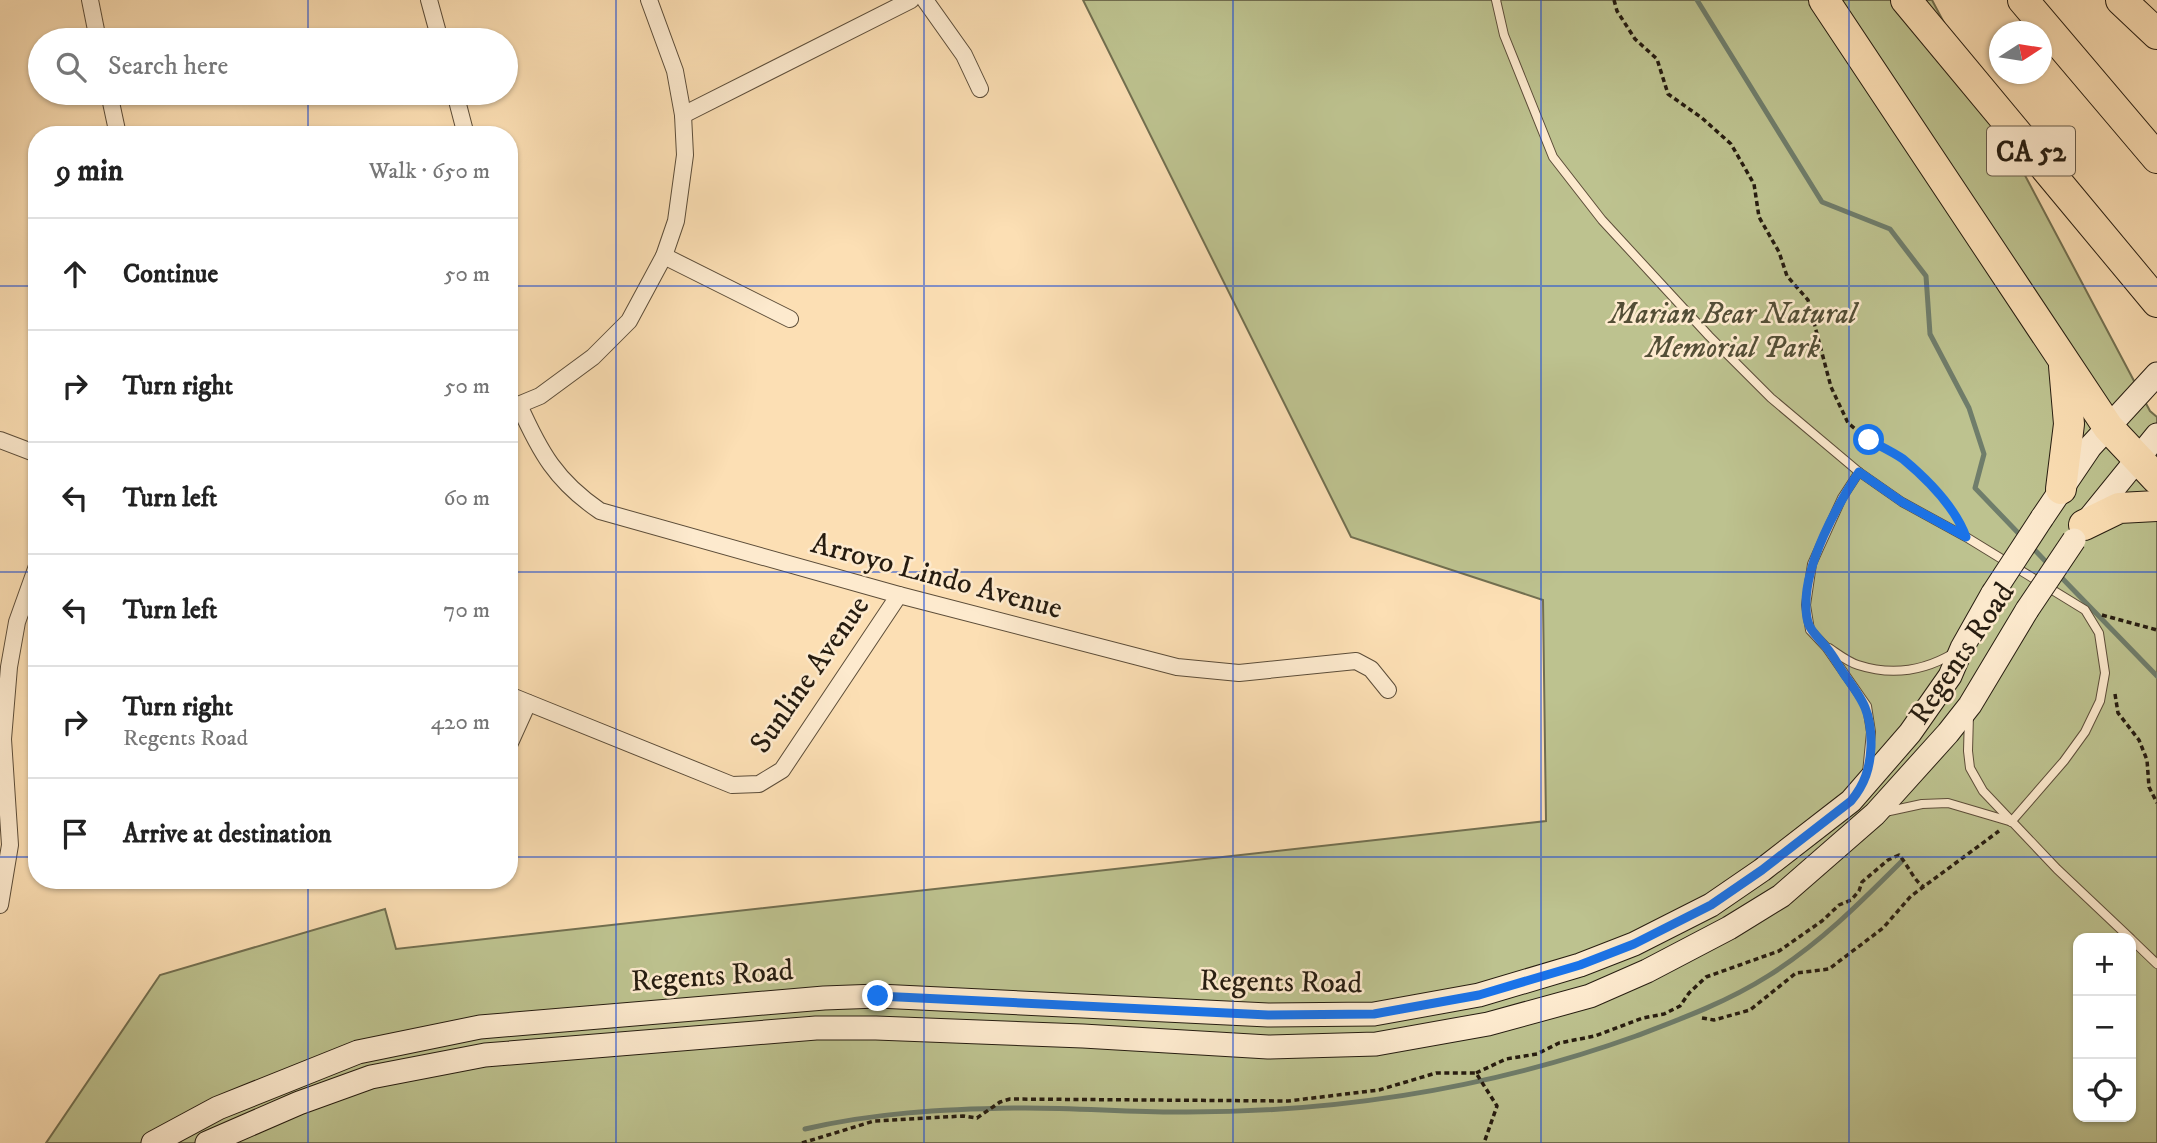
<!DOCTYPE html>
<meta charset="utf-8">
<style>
:root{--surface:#fff;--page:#f2f2f2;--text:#222;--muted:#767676;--line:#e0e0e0}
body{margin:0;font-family:"IM FELL DW Pica",serif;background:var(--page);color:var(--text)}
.controls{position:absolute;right:21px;bottom:21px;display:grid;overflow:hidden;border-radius:14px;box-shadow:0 2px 5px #0004}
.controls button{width:63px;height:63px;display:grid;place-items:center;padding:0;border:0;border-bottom:2px solid var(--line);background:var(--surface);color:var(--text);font:35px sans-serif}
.compass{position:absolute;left:1989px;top:21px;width:63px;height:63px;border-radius:50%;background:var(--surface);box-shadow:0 2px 5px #0004;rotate:78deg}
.stop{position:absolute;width:21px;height:21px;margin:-16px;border:5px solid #1a73e8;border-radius:50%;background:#fff}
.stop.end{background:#1a73e8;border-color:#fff;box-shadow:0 2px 7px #0008}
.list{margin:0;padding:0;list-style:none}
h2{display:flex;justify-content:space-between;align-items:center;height:91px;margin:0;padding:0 28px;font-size:30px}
h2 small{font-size:23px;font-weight:400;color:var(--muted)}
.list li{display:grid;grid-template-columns:46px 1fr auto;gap:21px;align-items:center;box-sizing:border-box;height:112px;padding:0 28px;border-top:2px solid var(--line)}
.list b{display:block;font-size:26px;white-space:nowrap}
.list p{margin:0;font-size:23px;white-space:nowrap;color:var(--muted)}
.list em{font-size:23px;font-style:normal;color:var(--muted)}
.icon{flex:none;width:38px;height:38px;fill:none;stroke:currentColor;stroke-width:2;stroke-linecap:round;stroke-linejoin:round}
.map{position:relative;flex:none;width:2157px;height:1143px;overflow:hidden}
.search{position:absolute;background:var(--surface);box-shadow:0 2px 5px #0004;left:28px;top:28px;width:490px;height:77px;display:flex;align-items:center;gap:18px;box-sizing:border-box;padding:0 24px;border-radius:38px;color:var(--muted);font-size:26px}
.panel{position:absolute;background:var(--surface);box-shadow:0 2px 5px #0004;left:28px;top:126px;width:490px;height:763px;border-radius:28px}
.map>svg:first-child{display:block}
.green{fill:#bdc28f;stroke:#726f50;stroke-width:2;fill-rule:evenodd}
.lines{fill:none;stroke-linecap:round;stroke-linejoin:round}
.stream{stroke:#6f7d6b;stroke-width:5}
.service-casing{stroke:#5c4d39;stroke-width:10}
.minor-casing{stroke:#5c4d39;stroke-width:18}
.secondary-casing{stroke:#261c10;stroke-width:25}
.motorway-casing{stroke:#261c10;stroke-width:32}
.path{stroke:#261c10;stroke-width:3.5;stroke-dasharray:5 3.5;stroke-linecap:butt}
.service{stroke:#fdeace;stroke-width:8}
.minor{stroke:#fdeace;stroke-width:16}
.secondary{stroke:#fdeace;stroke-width:23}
.motorway{stroke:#fcdfb4;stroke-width:30}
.secondary-bridge-casing{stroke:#261c10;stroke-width:25;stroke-linecap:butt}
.secondary-bridge{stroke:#fdeace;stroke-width:23}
.route{stroke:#1a73e8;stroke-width:9}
.grid{fill:none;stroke:#1d4ed8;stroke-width:2;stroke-opacity:0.55}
.labels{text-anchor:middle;stroke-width:5;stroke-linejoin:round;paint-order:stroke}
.shield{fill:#fdeace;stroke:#665a49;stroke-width:2}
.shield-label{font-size:28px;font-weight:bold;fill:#261c10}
.park-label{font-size:30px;font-style:italic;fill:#534e36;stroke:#fdeace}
.street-label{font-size:30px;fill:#261c10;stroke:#fdeace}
</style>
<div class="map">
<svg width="2157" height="1143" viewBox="0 0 2157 1143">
<rect width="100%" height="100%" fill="#fcdfb4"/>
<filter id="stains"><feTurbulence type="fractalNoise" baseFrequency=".00286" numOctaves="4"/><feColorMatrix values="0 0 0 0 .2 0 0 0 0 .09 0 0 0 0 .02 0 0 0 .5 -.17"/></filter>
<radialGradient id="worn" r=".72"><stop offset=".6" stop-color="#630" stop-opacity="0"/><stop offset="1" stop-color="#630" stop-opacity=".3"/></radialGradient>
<path class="green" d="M 1083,0 L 1932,0 L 2150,411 L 2157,417 L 2157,1143 L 46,1143 L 160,975 L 385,909 L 396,949 L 1546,821 L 1543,600 L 1351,537 ZM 2078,938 L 2131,938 L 2131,1117 L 2078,1117 Z"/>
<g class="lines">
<g class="stream">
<path d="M 1697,0 L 1822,202 L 1890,229 L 1926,276 L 1930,334 L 1969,408 L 1984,454 L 1975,488 L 2023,538"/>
<path d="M 2030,545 L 2050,566"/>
<path d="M 2059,575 L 2157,676"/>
<path d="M 805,1129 C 873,1113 943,1109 1014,1108 C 1068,1107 1123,1112 1177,1112 C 1335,1113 1486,1090 1636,1036 C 1681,1019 1727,1002 1768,976 C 1819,944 1859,904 1901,862"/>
</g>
<defs>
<g id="service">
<path d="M 1496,0 L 1504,35 L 1553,157 L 1602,220 L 1709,336 L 1771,398 L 1859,472 L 1902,502 L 1966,537 L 2085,610 L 2099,633 L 2105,673 L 2100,701 L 2085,732 L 2064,761 L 2011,822"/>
<path d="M 1859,472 L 1842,498 L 1812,564 L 1806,605 L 1810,630 L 1826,647 L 1867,706 L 1871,732 L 1867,773"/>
<path d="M 1829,648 C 1838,654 1848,662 1858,665 C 1892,676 1924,671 1954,653"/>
<path d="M 1969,715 L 1968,751 L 1970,768 L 1983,791 L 2057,869 L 2130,938"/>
<path d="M 1885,812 L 1922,804 L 1948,803 L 2009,821"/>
<path d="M 2131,939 L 2157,964"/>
</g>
<g id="minor">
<path d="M 90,0 L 98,40"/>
<path d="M 429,0 L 440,40"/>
<path d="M 925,0 L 964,55 L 980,89"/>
<path d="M 109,93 L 118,135"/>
<path d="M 455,93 L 466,135"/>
<path d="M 683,115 L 911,0"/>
<path d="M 664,256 L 790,319"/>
<path d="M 519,405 C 540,452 556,481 600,511 L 899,595 L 1177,667 L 1239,673 L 1356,661 L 1371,669 L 1388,690"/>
<path d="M 511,408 L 540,396 L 593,357 L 629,321 L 664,256 L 676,221 L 685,155 L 683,115 L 675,71 L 649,0"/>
<path d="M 0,440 L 37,454"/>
<path d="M 509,695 L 732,785 L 759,784 L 782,770 L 899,595"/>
<path d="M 509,745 L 528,703"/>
<path d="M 0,905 L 10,845 L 3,739 L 9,667 L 17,622 L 37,566"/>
</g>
<g id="secondary">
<path d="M 2042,518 L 2090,447 L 2157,374"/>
<path d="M 2088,520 L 2157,435"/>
<path d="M 153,1143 L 218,1108 L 358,1052 L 480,1027 L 824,998 L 878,996 L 1268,1015 L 1374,1014 L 1479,995 L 1580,965 L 1634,944 L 1711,905 L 1762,870 L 1851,801 L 1910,733 L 1950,676 L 1962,648 L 1993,593"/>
<path d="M 207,1143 L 299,1103 L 371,1077 L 485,1055 L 816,1028 L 876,1028 L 1083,1036 L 1268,1047 L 1376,1044 L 1488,1024 L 1590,996 L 1647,971 L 1729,928 L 1781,896 L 1875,814 L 1948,733 L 1970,705 L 2027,610"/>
</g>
<g id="motorway">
<path d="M 1824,0 L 2108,427 L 2157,479"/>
<path d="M 1906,0 L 2157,302"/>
<path d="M 2023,0 L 2157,158"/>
<path d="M 2121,0 L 2157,34"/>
<path d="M 2061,489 L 2069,424 L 2064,366"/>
<path d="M 2084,525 L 2119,508 L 2157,506"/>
</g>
</defs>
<use href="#service" class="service-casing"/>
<use href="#minor" class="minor-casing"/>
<use href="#secondary" class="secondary-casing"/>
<use href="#motorway" class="motorway-casing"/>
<g class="path">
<path d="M 1614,0 L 1617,11 L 1635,39 L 1657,59 L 1668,94 L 1702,118 L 1731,144 L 1754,184 L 1759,217 L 1779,252 L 1787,276 L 1808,300 L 1831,387 L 1848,423 L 1869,440 L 1901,458 L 1928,483 L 1955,516"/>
<path d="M 2102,615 L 2157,630"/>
<path d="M 2115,694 L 2118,713 L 2139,740 L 2147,760 L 2149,787 L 2157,803"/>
<path d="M 1702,1018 L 1714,1020 L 1750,1010 L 1796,973 L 1829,969 L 1883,928 L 1911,896 L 1999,831"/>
<path d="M 1476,1073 L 1506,1059 L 1537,1054 L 1559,1043 L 1595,1036 L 1643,1018 L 1664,1014 L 1680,1006 L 1689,993 L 1706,977 L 1779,951 L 1822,921 L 1839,905 L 1851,900 L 1859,891 L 1862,882 L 1888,860 L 1899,855 C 1908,865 1914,881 1924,887"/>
<path d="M 802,1143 L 874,1121 L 963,1116 L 977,1118 L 1000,1102 L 1010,1099 L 1288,1101 L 1379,1090 L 1436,1073 L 1476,1073 L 1497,1106 L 1484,1143"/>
</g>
<use href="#service" class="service"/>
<use href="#minor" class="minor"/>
<use href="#secondary" class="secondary"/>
<use href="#motorway" class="motorway"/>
<defs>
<g id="secondary-bridge">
<path d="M 1993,593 L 2042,518"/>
<path d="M 2027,610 L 2074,540"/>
</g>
</defs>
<use href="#secondary-bridge" class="secondary-bridge-casing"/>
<use href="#secondary-bridge" class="secondary-bridge"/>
</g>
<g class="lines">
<path class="route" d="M 878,996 L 1268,1015 L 1374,1014 L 1479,995 L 1580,965 L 1634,944 L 1711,905 L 1762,870 L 1851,801 C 1865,784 1870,768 1871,747 C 1872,713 1863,700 1844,674 C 1838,665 1833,655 1826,647 C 1813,631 1806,629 1806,606 C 1805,563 1836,507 1859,472 L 1902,502 L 1966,537 C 1955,507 1927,479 1903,459 C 1893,452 1880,446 1869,440"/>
</g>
<path class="grid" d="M 308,0 L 308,40M 616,0 L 616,1143M 924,0 L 924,1143M 1233,0 L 1233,1143M 1541,0 L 1541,1143M 1849,0 L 1849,1143M 308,93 L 308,135M 0,286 L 37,286M 509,286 L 2157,286M 0,572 L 37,572M 509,572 L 2157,572M 0,857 L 37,857M 509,857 L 2157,857M 308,880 L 308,1143"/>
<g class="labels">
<rect class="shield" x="1987" y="126.5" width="88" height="49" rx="5"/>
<g class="shield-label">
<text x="2031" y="161">CA 52</text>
</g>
<g class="park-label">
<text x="1733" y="323">Marian Bear Natural<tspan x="1733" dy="34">Memorial Park</tspan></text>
</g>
<g class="street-label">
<text transform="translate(937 575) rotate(15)" y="10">Arroyo Lindo Avenue</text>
<text transform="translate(1961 653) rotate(-56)" y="10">Regents Road</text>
<text transform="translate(809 674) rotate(-55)" y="10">Sunline Avenue</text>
<text transform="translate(712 975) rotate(-4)" y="10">Regents Road</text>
<text transform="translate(1281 981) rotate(1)" y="10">Regents Road</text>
</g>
</g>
<rect width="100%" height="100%" filter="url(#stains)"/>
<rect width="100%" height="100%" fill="url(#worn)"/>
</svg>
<div class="controls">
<button>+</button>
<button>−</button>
<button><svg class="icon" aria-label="locate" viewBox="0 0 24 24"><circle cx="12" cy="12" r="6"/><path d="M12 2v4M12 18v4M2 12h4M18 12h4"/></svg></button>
</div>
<svg class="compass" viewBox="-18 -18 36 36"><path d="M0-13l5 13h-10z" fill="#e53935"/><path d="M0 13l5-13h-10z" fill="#767676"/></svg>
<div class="stop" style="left:1869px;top:440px"></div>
<div class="stop end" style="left:878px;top:996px"></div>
<div class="search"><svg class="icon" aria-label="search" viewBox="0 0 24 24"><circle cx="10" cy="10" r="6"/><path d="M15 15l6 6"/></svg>Search here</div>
<section class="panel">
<h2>9 min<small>Walk · 650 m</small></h2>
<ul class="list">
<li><svg class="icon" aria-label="ahead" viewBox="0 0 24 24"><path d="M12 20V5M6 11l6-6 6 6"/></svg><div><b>Continue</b></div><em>50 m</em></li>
<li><svg class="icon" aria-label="right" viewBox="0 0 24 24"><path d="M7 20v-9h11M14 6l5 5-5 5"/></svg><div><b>Turn right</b></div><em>50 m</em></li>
<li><svg class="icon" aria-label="left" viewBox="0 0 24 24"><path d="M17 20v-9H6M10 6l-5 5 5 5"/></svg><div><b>Turn left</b></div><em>60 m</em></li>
<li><svg class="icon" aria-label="left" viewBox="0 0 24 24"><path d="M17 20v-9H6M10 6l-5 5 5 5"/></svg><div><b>Turn left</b></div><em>70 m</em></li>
<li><svg class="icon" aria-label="right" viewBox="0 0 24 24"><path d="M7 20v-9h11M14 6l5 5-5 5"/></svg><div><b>Turn right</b><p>Regents Road</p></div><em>420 m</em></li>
<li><svg class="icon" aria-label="arrive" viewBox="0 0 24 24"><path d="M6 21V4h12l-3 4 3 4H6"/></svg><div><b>Arrive at destination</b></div></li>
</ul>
</section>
</div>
